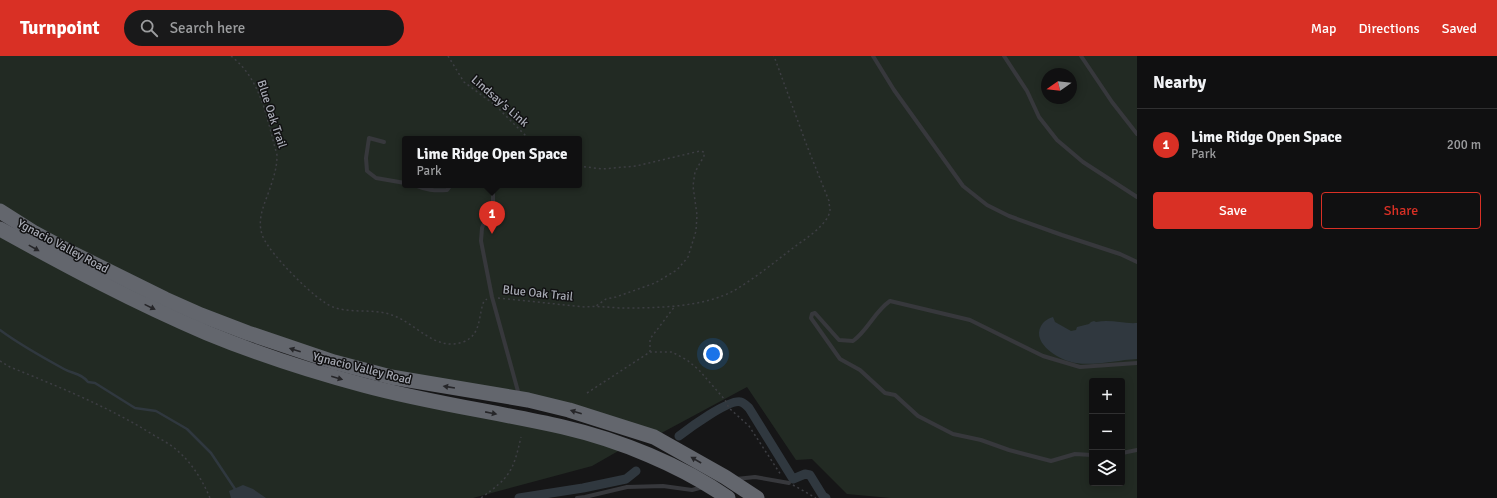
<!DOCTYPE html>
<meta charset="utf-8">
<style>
:root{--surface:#101011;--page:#19191a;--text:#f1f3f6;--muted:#9c9d9f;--line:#303031;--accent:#d93025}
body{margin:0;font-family:Signika,sans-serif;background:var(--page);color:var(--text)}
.controls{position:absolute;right:12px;bottom:12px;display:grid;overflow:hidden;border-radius:4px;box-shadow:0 2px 10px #0003}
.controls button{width:36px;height:36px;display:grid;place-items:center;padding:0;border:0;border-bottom:1px solid var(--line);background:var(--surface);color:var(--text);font:20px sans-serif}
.compass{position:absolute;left:1041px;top:12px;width:36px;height:36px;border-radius:50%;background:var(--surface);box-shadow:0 2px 10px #0003;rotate:256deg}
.you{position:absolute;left:713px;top:298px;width:14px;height:14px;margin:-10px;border:3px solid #fff;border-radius:50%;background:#1a73e8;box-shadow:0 0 0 6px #1a73e833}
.badge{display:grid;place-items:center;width:26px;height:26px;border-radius:50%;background:var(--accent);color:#fff;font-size:13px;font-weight:700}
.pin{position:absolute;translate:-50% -33px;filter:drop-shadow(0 1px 2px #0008)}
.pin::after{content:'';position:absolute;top:21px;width:14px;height:12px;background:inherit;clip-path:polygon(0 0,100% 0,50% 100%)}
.popup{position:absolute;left:402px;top:80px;width:180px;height:52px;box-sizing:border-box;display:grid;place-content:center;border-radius:4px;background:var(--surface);filter:drop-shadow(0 1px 3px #0005);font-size:13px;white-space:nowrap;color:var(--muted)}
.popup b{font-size:15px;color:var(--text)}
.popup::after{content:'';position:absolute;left:50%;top:100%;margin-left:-8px;border:8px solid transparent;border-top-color:var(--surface)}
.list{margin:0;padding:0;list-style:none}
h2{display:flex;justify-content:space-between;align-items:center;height:52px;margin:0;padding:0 16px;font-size:17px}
h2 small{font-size:13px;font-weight:400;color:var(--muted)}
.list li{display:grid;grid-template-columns:26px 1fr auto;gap:12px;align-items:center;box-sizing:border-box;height:72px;padding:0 16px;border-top:1px solid var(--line)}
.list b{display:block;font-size:15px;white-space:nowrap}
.list p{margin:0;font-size:13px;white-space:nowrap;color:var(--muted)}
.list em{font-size:13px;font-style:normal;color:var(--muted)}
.actions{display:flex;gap:8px;padding:12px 16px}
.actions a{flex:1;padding:9px 0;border:1px solid var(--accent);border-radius:4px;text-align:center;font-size:14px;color:var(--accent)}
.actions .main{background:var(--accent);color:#fff}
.icon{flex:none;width:22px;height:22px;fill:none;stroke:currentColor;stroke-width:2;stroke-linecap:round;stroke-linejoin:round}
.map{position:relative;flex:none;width:1137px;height:442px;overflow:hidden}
header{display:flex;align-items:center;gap:24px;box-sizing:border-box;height:56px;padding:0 20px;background:var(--accent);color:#fff}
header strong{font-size:19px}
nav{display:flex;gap:22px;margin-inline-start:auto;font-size:14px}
.search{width:280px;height:36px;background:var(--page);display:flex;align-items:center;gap:10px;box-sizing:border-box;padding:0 14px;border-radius:22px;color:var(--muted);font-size:15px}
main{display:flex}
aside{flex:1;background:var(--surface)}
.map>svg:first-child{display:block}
.green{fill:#222a23;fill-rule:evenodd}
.water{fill:#30383f}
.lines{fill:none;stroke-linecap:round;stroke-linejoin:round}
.stream{stroke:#30383f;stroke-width:2.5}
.canal{stroke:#30383f;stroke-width:9}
.path{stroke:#3d3e43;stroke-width:1.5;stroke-dasharray:2 3;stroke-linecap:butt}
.lane{stroke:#37383c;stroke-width:4}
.highway{stroke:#63666d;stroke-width:15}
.oneway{fill:#262629}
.labels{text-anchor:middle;stroke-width:3;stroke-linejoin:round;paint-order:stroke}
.street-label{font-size:12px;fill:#a9acb6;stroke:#111112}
</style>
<header>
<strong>Turnpoint</strong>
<div class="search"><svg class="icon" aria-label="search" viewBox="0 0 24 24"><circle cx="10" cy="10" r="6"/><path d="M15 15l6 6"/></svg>Search here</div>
<nav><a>Map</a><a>Directions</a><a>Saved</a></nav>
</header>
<main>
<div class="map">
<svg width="1137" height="442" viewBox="0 0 1137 442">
<rect width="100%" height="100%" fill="#161617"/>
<g class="green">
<path d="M 0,0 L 1137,0 L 1137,442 L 891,442 L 847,438 L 812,403 L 796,404 L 747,331 L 654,381 L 613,368 L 391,321 L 248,277 L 0,155 ZM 1047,18 L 1071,18 L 1071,42 L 1047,42 ZM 405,83 L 579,83 L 579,129 L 405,129 ZM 1092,325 L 1122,325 L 1122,427 L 1092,427 Z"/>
<path d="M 0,173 L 272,301 L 627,390 L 592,410 L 473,442 L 0,442 Z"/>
</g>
<g class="water">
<path d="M 1053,261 L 1055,266 L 1071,275 L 1076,274 L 1077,271 L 1089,268 L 1091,266 L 1094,265 L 1096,266 C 1111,263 1123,268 1137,267 L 1137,303 C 1117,304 1096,310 1076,307 C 1061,305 1031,288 1041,270 C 1044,265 1047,263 1053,261 Z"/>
<path d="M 243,429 L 253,433 L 266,442 L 231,442 L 229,435 Z"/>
</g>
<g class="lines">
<path class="stream" d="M 0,274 C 20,289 42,301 64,313 C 73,318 81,317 88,326 L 95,327 L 135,352 L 156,355 L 187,373 L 211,397 L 235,433"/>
<g class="canal">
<path d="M 679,380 C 688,373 730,342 741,346 C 744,347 747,350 749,352 L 793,423 L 805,418 L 810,419 L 823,440 L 826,442"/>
<path d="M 519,442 L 583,432 L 626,423 L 636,415"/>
</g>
<g class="path">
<path d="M 231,0 C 262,24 267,64 277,99 C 277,109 275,117 272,126 C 267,144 255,162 263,181 C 270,198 316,245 333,251 C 352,258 373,252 392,259 C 416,267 435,296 463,286 C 482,279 478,259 484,245 L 487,243"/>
<path d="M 448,0 L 464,26 L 495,49 L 529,83"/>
<path d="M 579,110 L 602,113 L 636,110 L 700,95 L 704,96 L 704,100 L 695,116 L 693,130 L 697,159 L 696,175 L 688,201 L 677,214 L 655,227 L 616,241 L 606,243 L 596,250"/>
<path d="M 498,242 L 585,251 C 596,250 607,251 619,252 C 655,252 703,252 735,234 C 757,221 777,204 797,189 C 807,182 829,167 830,154 C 830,152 829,148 829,145 L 807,90 L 774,0"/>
<path d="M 650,296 L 650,283 L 675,250"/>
<path d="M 0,305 L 10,311 C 57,330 104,349 147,375 C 156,381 165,385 173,391 C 190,404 202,423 210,442"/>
<path d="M 587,337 L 650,296 L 672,296 L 687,304 L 699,314 L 725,344 L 729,352 L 749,370 L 781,419"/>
<path d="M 793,429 L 816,442"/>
<path d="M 481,442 C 510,421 513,416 521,381"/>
</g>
<g class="lane">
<path d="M 873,0 L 894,34 L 963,130 L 987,149 L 1009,160 L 1062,179 L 1120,198 L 1137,206"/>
<path d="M 1004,0 L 1027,35 L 1039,61 L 1057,84 L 1083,106 L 1137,141"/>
<path d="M 1081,0 L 1112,46 L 1137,78"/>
<path d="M 384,86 L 369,82 L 366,102 L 367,115 L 376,122 L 405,127"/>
<path d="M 414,129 C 426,134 434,135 447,134 L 451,129"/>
<path d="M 493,129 L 493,145 L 482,172 L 481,185 L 492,241 L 519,339"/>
<path d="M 1122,397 L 1137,394"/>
<path d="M 1092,399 L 1075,398 L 1051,405 L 1009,394 L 981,384 L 953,378 L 918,360 L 895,339 L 885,337 L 860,314 L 840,303 L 811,262 L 812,258 L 815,257 L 839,284 L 853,285 C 868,274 875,255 890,245 L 970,264 L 1043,300 L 1080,311 L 1137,307"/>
<path d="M 736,423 L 755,421 L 789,427"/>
<path d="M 577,442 L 585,441 L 627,431 L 663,430 L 692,434 L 703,431"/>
</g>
<g class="highway">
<path d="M 0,155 L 33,176 L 74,198 L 165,243 L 201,259 L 248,277 L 334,306 L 391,321 L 528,344 L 569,354 L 613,368 L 654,381 L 725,421 L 757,442"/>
<path d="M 0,173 C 67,210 136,247 207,277 C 258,298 310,315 363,329 C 429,347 497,356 563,371 C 619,384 681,409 728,442"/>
</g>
</g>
<defs><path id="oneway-solid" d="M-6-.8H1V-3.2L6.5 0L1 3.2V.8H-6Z"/></defs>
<g class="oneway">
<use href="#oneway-solid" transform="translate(34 192) rotate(29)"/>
<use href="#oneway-solid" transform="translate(150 251) rotate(26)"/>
<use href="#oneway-solid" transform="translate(295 294) rotate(-162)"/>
<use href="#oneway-solid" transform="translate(337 322) rotate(16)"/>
<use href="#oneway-solid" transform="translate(449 331) rotate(-171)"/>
<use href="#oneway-solid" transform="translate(576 356) rotate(-163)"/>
<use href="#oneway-solid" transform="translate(491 357) rotate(11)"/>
<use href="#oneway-solid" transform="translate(696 404) rotate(-150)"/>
</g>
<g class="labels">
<g class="street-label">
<text transform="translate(500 45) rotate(41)" y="4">Lindsay's Link</text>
<text transform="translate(272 58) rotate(72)" y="4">Blue Oak Trail</text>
<text transform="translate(63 190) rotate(28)" y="4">Ygnacio Valley Road</text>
<text transform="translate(538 237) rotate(6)" y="4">Blue Oak Trail</text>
<text transform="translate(362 312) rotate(14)" y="4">Ygnacio Valley Road</text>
</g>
</g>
</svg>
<div class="controls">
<button>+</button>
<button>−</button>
<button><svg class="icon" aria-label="layers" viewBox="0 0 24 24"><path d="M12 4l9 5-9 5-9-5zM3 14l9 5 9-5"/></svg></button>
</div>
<svg class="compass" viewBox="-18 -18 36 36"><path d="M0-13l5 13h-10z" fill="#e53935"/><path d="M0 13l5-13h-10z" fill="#9c9d9f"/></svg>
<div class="you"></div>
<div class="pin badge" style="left:492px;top:178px">1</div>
<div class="popup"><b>Lime Ridge Open Space</b>Park</div>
</div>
<aside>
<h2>Nearby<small></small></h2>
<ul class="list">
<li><span class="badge">1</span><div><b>Lime Ridge Open Space</b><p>Park</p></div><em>200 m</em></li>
</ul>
<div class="actions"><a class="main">Save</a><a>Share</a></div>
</aside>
</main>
